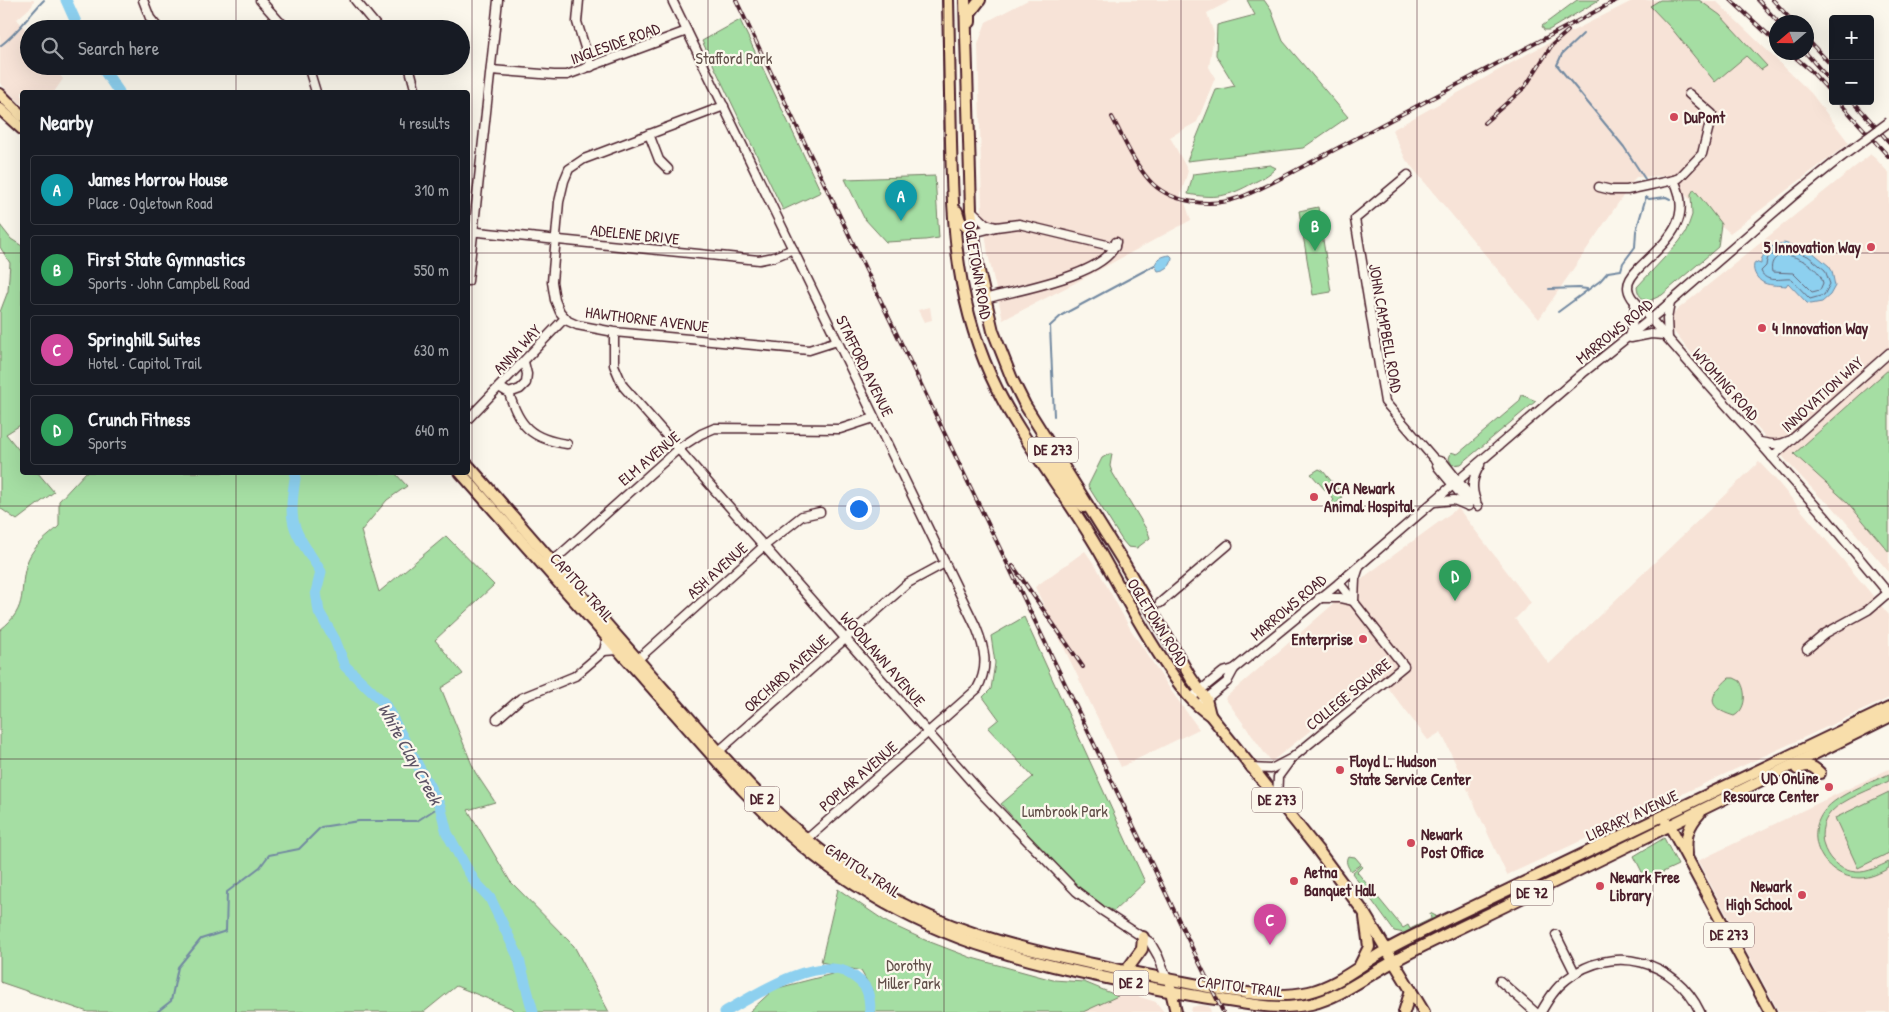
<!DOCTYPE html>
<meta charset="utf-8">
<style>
:root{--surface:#171b24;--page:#242831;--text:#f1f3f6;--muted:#9ea1a6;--line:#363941;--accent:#ea580c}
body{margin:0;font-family:"Patrick Hand",sans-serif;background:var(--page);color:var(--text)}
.controls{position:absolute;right:15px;top:15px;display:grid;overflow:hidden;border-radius:5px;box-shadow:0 5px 20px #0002}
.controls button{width:45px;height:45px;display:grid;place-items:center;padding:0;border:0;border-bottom:1px solid var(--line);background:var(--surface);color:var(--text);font:25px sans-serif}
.compass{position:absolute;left:1769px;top:15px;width:45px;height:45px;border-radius:50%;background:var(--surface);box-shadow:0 5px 20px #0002;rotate:250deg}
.you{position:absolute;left:858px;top:508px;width:18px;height:18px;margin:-12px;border:4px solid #fff;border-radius:50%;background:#1a73e8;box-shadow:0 0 0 8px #1a73e833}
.badge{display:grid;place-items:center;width:32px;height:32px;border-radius:50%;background:var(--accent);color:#fff;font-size:16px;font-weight:700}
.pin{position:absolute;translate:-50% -41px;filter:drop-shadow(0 1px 2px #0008)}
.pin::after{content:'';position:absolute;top:26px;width:18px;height:15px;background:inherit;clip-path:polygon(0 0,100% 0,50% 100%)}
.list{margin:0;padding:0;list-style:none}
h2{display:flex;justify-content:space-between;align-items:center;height:65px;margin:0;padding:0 20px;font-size:21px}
h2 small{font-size:16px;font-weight:400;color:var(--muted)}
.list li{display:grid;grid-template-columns:32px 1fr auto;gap:15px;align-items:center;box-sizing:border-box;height:70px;margin:0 10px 10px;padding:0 10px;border:1px solid var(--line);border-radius:5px}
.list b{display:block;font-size:19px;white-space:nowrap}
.list p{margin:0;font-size:16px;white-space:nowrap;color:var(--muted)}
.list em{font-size:16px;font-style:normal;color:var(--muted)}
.icon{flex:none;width:28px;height:28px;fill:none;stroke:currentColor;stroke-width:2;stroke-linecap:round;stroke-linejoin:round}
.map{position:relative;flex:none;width:1889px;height:1012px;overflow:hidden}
.search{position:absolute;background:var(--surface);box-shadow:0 5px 20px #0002;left:20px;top:20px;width:450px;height:55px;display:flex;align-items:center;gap:12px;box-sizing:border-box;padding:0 18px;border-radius:28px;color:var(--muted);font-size:19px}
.panel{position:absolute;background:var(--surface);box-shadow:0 5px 20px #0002;left:20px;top:90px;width:450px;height:385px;border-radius:5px}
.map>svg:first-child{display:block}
.built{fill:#f7e3d7}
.green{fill:#a5dea3;stroke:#787e67}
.water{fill:#8dd0ef;stroke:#7289a1}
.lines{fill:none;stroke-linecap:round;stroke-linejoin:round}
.shore{stroke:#656679;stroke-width:1}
.stream{stroke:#7289a1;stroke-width:2}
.river{stroke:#8dd0ef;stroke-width:11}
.minor-casing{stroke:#4a1f2b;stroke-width:11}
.major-casing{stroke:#4a1f2b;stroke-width:14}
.minor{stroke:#fbf7ec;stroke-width:8}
.major{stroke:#f8deab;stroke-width:10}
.rail-casing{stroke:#4a1f2b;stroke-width:4}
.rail{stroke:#fbf7ec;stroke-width:2;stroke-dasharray:5.5;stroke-linecap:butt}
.minor-bridge-casing{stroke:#4a1f2b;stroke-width:11;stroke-linecap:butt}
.minor-bridge{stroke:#fbf7ec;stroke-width:8}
.grid{fill:none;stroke:#4a1f2b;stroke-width:1;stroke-opacity:0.55}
.poi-dot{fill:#d1495b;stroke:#fbf7ec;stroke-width:2}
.labels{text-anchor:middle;stroke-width:4.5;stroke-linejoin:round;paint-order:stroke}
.shield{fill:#fbf7ec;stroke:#7f6065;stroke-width:1}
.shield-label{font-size:15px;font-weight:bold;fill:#4a1f2b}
.street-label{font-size:16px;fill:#4a1f2b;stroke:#fbf7ec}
.park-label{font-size:16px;fill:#614f49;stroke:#fbf7ec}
.poi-label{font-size:16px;font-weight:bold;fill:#4a1f2b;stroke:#fbf7ec;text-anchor:start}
.water-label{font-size:18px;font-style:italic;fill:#5e5466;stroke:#fbf7ec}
</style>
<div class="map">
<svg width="1889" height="1012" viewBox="0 0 1889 1012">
<rect width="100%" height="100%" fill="#fbf7ec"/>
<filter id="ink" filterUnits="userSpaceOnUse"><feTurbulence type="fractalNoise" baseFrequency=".02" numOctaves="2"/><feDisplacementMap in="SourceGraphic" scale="10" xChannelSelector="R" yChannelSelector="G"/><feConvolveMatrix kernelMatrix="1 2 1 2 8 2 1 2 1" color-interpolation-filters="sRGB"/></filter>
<g filter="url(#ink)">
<g class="built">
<path d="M 0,0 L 34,0 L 32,6 L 17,19 L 29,34 L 29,66 L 53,66 L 63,79 L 54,92 L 22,92 L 22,105 L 0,83 Z"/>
<path d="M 1028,0 L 1232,0 L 1207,13 L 1214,34 L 1209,67 L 1215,78 L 1197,122 L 1170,137 L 1188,171 L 1179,201 L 1185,203 L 1191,220 L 1073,284 L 1003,320 L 988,254 L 982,210 L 978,44 L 986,22 Z"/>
<path d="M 1634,0 L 1716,1 L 1811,93 L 1849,143 L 1730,233 L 1663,176 L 1636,177 L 1539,319 L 1406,160 L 1392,130 L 1531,52 Z"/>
<path d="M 1871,154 L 1889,173 L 1889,572 L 1832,506 L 1820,497 L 1792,467 L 1701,364 L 1682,342 L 1672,329 L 1671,322 L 1673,315 L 1677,310 Z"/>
<path d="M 930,307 L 932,320 L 924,322 L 918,310 Z"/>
<path d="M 1759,462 L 1776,480 L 1889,615 L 1889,698 L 1507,875 L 1441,732 L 1428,740 L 1379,676 L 1271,762 L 1225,698 L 1368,574 L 1458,508 L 1531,603 L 1515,619 L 1549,664 Z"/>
<path d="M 1085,551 L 1097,568 L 1131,630 L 1172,692 L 1199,729 L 1121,767 L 1035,587 Z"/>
<path d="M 1889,769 L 1889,1012 L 1779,1012 L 1698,861 Z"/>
<path d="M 1121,991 L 1156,1002 L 1164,1012 L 1081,1012 Z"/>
<path d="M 1200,1005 L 1209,1006 L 1211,1012 L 1191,1012 L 1192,1007 Z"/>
</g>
<g class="green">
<path d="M 1247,0 L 1264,0 L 1271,10 L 1283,41 L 1348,117 L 1303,148 L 1187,161 L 1216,90 L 1235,86 L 1216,55 L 1217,25 L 1255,15 Z"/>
<path d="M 1577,0 L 1599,0 L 1549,30 L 1544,30 L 1542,26 Z"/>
<path d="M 1660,0 L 1699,0 L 1720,15 L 1767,66 L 1761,70 L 1746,56 L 1715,82 L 1672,29 L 1650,6 Z"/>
<path d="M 740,20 L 821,192 L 783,210 L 702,41 Z"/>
<path d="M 1270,165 L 1276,168 C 1269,175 1261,179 1253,183 C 1228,197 1215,199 1188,194 L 1193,174 Z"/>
<path d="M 935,176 L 939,238 L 925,240 L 886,242 L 864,218 L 845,179 Z"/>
<path d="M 1694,189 L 1721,224 L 1718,247 L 1662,295 L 1649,301 C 1641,299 1638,295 1637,287 L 1679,242 L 1686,232 L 1692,215 L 1691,194 Z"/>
<path d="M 1318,207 L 1331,292 L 1313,295 L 1299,211 Z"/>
<path d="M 0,225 L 11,239 L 22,246 L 22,424 L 6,434 L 22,454 L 22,472 L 38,473 L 54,492 L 17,520 L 0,508 L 0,312 L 8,291 L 10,263 L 0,247 Z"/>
<path d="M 1889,369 L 1889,552 L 1848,503 L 1794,454 Z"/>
<path d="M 1522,395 L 1536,401 L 1461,464 L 1452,465 L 1449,459 L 1451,452 L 1457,454 L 1459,453 L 1519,402 Z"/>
<path d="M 1109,454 L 1112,454 L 1110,466 L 1112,472 L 1148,532 L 1150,538 L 1137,548 L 1128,547 L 1122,540 L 1088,486 L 1102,458 Z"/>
<path d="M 1319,469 L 1323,471 L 1342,494 L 1341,499 L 1333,506 L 1331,503 L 1334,500 L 1311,474 Z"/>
<path d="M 86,472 L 395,473 L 407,486 L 387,500 L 361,531 L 379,592 L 446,536 L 494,585 L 435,640 L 463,674 L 441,688 L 475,772 L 495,802 L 468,810 L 510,881 L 574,946 L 609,1012 L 515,1012 L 511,1008 L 456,986 L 424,1012 L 88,1012 L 0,982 L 0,630 C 31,606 17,590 28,560 C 34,545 48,537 59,526 L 59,501 Z"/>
<path d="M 1024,617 L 1145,882 L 1114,911 C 1071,894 1032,838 1001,804 L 1033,777 L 988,728 L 999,719 L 983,697 L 991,689 L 995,663 L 991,636 Z"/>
<path d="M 1729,678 L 1734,678 L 1740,681 C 1747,692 1746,710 1734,716 C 1704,707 1710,695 1729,678 Z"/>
<path d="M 1889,774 L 1889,781 C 1872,789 1843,799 1831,812 C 1811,834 1827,870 1856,872 C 1868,873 1879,866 1889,862 L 1889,868 C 1880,873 1870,878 1860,878 C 1825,878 1802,838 1825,810 C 1838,794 1870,783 1889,774 Z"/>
<path d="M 1889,792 L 1889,853 L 1858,868 L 1835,818 Z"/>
<path d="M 1664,838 L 1678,865 L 1646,880 L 1634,856 Z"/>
<path d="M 1348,856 L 1355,857 L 1361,864 L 1351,871 C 1347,866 1345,861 1348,856 Z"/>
<path d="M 1361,865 L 1362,867 L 1357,872 L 1403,928 L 1408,925 L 1410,929 L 1431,919 L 1430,913 L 1436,916 L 1436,918 L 1404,933 L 1394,931 L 1352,873 Z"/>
<path d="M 838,889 L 888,923 L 925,940 L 972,958 L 1053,980 L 1084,982 L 1118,996 L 1083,1012 L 873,1012 L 872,990 L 861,971 L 821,962 Z"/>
<path d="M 836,973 L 854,978 L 867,992 L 867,1012 L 749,1012 L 774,989 Z"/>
</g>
<g class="water">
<path d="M 1784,243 L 1811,251 L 1829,266 L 1832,271 L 1835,286 L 1830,295 L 1822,302 L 1811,304 L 1807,303 L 1788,283 L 1786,286 C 1780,285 1771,286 1764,283 C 1756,279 1751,269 1755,262 L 1761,264 L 1761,260 C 1766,249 1772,245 1784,243 Z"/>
<path d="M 1170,255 L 1172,257 C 1172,266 1166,270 1158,271 L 1155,265 C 1157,258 1163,256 1170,255 Z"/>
</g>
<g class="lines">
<g class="shore">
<path d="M 1784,248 L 1808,256 L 1825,270 L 1830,284 L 1824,295 L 1810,299 L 1791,279 C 1781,278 1766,284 1761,271 L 1766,266 C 1767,255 1772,250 1784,248 Z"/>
<path d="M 1783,254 C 1799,257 1819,266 1823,283 L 1820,290 L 1812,292 L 1793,273 L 1772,272 C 1770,263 1774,257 1783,254 Z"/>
</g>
<g class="stream">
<path d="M 1583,34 L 1562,54 L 1557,65 L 1624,147 L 1645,179"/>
<path d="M 0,46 C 18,33 29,15 44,0"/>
<path d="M 1549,289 L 1579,288 L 1587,289"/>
<path d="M 1558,312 L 1600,281 L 1608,272 L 1621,270 L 1623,263 L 1635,247 L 1636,231 L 1646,197 L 1649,199 L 1666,197 L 1670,199"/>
<path d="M 1054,416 L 1050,326 L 1062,315 L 1155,265"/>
<path d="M 157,1012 L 171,1001 L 178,967 L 201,939 L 226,931 L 227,892 L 260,867 L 269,855 L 299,849 L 321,827 L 359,821 L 417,821 L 440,806"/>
</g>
<g class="river">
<path d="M 66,0 L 79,29"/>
<path d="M 101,66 L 119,92"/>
<path d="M 296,472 C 294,487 290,505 293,520 C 296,538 312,556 321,572 L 316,592 L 319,612 L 335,640 L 345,666 L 384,703 L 440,806 L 447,833 L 463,862 L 475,882 L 490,898 L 518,956 L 533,1012"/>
<path d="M 725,1012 C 755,995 817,954 850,974 C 867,984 870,992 870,1012"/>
</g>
<defs>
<g id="minor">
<path d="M 143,0 L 150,18 L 159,29"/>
<path d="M 260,0 L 286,29"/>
<path d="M 355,0 L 379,29"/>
<path d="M 579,0 L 577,22 L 591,67"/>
<path d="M 672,0 L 976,627 C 985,649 989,667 977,689 L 806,840"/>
<path d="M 267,29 L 282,23"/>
<path d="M 308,66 L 316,92"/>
<path d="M 409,66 L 416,92"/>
<path d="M 491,70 L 554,75 L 567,75 L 687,31"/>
<path d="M 724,106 L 584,159 L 569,169 L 564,181 L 559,202 L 552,282 L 555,300 L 560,312 L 568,321 L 577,325 L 614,332 L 809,350 L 837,341"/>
<path d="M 649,134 L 659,160 L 668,169"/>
<path d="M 1408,175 L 1355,219 L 1385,402 L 1435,460 L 1438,467 L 1467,502 L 1468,506"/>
<path d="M 1674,180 C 1694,221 1666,241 1639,268 C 1634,273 1628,280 1628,287 C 1628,291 1630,295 1632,298 L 1826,518 L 1889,594"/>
<path d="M 1599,187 L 1611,190 L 1627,190 L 1674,180 L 1679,178 L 1702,154 L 1712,114 L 1689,94"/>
<path d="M 971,210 L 986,224 L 996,227 L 973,233"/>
<path d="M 996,227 L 1019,224 L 1115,247"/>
<path d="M 468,231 L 759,260 L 774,257 L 793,249"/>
<path d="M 468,281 L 498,0"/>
<path d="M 984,299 C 1013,291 1110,275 1116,242"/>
<path d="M 614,332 L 614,365 L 623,386 L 984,796 L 1076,891 L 1101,910 L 1150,942 L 1158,956 L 1167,979"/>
<path d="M 1629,337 L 1634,317 L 1635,303"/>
<path d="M 1631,338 L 1651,334 L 1663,335"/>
<path d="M 1668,339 L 1667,319 L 1670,303"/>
<path d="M 499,387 L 509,393 C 519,426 531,439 567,444"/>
<path d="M 509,393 L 520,389 L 526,383 L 527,374 L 524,362"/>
<path d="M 468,419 L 565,318"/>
<path d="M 1760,442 C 1769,444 1779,446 1788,441"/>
<path d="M 1772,457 L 1889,353"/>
<path d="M 1435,460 L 1443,462 L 1478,506"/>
<path d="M 1476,501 C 1471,488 1472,478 1480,465"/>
<path d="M 1434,502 L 1454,500 L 1468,506"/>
<path d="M 551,563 L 678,449 L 701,434 L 715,428 L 840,429 L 874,418"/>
<path d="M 1319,598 L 1340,598 L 1354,601 L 1355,579 L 1359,567"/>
<path d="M 1160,603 L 1228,545"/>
<path d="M 607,637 L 604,651 L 618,650"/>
<path d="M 1807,649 L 1826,633 L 1868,610 L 1889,592"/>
<path d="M 637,660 L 764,546 L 802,516 L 820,512"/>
<path d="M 1191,698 L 1223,672 L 1234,669 L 1339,583 L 1583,373 L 1658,313 L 1793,196 L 1840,158"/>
<path d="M 1202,702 L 1227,682 L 1234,669"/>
<path d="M 497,719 L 521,698 L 575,676 L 604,651"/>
<path d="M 719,751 L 908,583 L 945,563"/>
<path d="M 1251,768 L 1271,769 L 1292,758 L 1404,666 L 1339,583"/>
<path d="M 1277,800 L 1278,777 L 1289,762"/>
<path d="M 1556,935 L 1575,973"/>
<path d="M 1500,981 L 1535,1012"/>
<path d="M 1541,1012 C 1548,1000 1555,988 1567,979 C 1613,943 1675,960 1700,1012"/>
</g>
<g id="major">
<path d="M 948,0 C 949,47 950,95 951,142 C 953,231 956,307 997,389 C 1026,447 1070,499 1102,556 C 1123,593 1142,630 1166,665 C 1179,684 1190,702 1210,715 L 1317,849 L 1363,911 L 1424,1012"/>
<path d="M 965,0 L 971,210 L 978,267 L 993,331 L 1012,379 L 1025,405 L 1124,563 L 1191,678 L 1206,699 L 1210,715"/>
<path d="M 970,22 L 970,13 L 980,0"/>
<path d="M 0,94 L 22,116"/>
<path d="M 0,109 L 22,129"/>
<path d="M 957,211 L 960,221 L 973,233"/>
<path d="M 468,465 C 535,541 601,619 668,694 C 743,779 805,855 909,907 C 976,940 1048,954 1120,970 C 1151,976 1183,982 1214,988 C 1246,993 1277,999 1309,992 C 1336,986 1359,966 1383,952 C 1401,941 1422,932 1441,922 L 1889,708"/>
<path d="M 1045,467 L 1052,464 L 1075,499 L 1084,507"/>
<path d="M 460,472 L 742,789 C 811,863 895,919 992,949 C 1044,966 1099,976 1153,988 C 1174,992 1195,996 1216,999 C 1248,1004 1279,1011 1311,1004 C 1340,997 1365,977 1391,963 C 1411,951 1432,942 1453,931 C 1599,861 1744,789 1889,717"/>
<path d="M 1797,769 C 1808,764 1812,765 1820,773"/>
<path d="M 1666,822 L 1670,826 L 1770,1012"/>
<path d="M 1687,854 C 1685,837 1688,826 1700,813"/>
<path d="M 1360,965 L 1369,947 L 1365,917"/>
<path d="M 1126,971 L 1142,949 L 1143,937"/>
<path d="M 1170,987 L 1176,1012"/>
<path d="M 1404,1012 L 1411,990"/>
</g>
</defs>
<use href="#minor" class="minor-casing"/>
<use href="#major" class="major-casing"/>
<use href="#minor" class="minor"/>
<use href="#major" class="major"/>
<defs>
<g id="rail">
<path d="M 736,0 L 1223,1012"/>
<path d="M 1731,0 L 1776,42"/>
<path d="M 1758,0 L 1778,22"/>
<path d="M 1773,0 L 1793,22"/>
<path d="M 1806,38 L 1833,67"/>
<path d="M 1789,52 L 1810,70 L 1833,95"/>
<path d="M 1805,52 L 1833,84"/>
<path d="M 1838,101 L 1889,157"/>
<path d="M 1853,101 L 1889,142"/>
<path d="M 1112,117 C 1123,137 1133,162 1149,180 C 1169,203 1210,208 1238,198 C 1255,192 1271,183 1287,175 L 1617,0"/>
<path d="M 1484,123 L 1525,87 L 1552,45 L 1568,31"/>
<path d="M 1013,566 L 1083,667"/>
</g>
</defs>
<use href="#rail" class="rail-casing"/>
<use href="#rail" class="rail"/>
<defs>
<path id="minor-bridge" d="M 1840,158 L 1889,122"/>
</defs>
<use href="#minor-bridge" class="minor-bridge-casing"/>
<use href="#minor-bridge" class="minor-bridge"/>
</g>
</g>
<path class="grid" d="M 236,0 L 236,29M 472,0 L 472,1012M 708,0 L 708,1012M 944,0 L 944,1012M 1181,0 L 1181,1012M 1417,0 L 1417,1012M 1653,0 L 1653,1012M 236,66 L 236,92M 0,253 L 22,253M 468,253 L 1889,253M 236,472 L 236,1012M 0,506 L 1889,506M 0,759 L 1889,759"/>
<g class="poi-dot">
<circle cx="1674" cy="117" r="5"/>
<circle cx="1871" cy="247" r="5"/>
<circle cx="1762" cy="328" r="5"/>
<circle cx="1314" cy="497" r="5"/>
<circle cx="1363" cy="639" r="5"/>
<circle cx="1340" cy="770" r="5"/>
<circle cx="1829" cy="787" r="5"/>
<circle cx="1411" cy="843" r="5"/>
<circle cx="1294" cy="881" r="5"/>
<circle cx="1600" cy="886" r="5"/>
<circle cx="1802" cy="895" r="5"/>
</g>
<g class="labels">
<g class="shield">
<rect x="1028" y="437.5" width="50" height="25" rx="4"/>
<rect x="744.5" y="786.5" width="35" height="25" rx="4"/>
<rect x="1252" y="787.5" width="50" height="25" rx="4"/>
<rect x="1511" y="880.5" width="42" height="25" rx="4"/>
<rect x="1704" y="922.5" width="50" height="25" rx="4"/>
<rect x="1113.5" y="970.5" width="35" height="25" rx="4"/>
</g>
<g class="shield-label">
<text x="1053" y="455">DE 273</text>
<text x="762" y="804">DE 2</text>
<text x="1277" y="805">DE 273</text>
<text x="1532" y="898">DE 72</text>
<text x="1729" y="940">DE 273</text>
<text x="1131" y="988">DE 2</text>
</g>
<g class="street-label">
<text transform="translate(615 43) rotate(-20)" y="6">INGLESIDE ROAD</text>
<text transform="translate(635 234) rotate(6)" y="6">ADELENE DRIVE</text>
<text transform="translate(978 270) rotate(80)" y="6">OGLETOWN ROAD</text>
<text transform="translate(647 319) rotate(7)" y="6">HAWTHORNE AVENUE</text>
<text transform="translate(1386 328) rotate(80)" y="6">JOHN CAMPBELL ROAD</text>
<text transform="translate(1614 331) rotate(-39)" y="6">MARROWS ROAD</text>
<text transform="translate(517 349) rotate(-47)" y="6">ANNA WAY</text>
<text transform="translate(865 366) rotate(64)" y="6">STAFFORD AVENUE</text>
<text transform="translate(1726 384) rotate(48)" y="6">WYOMING ROAD</text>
<text transform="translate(1822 394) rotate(-42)" y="6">INNOVATION WAY</text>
<text transform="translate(649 458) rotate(-40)" y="6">ELM AVENUE</text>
<text transform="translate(717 570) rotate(-42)" y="6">ASH AVENUE</text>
<text transform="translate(582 587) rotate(48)" y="6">CAPITOL TRAIL</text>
<text transform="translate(1288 607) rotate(-40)" y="6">MARROWS ROAD</text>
<text transform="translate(1158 622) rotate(58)" y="6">OGLETOWN ROAD</text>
<text transform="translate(883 659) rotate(49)" y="6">WOODLAWN AVENUE</text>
<text transform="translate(786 673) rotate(-42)" y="6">ORCHARD AVENUE</text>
<text transform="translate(1348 694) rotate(-39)" y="6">COLLEGE SQUARE</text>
<text transform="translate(858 776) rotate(-41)" y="6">POPLAR AVENUE</text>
<text transform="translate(1632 815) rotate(-25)" y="6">LIBRARY AVENUE</text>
<text transform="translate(863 870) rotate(33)" y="6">CAPITOL TRAIL</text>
<text transform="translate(1240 986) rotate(7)" y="6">CAPITOL TRAIL</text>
</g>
<g class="park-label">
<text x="734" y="64">Stafford Park</text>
<text x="1065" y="817">Lumbrook Park</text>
<text x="909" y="971">Dorothy<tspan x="909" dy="18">Miller Park</tspan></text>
</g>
<g class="poi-label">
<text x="1684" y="123">DuPont</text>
<text x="1861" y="253" text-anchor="end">5 Innovation Way</text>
<text x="1772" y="334">4 Innovation Way</text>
<text x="1324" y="494">VCA Newark<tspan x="1324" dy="18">Animal Hospital</tspan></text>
<text x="1353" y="645" text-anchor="end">Enterprise</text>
<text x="1350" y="767">Floyd L. Hudson<tspan x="1350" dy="18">State Service Center</tspan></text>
<text x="1819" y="784" text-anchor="end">UD Online<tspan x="1819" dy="18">Resource Center</tspan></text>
<text x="1421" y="840">Newark<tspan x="1421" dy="18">Post Office</tspan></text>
<text x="1304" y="878">Aetna<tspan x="1304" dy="18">Banquet Hall</tspan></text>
<text x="1610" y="883">Newark Free<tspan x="1610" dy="18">Library</tspan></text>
<text x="1792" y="892" text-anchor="end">Newark<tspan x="1792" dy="18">High School</tspan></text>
</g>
<g class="water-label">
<text transform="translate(410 754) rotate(61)" y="6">White Clay Creek</text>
</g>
</g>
</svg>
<div class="controls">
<button>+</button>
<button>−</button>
</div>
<svg class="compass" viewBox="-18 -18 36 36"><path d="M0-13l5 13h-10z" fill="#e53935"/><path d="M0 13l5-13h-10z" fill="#9ea1a6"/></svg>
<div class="you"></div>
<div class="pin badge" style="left:901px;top:221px;background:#0f9aa8">A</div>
<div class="pin badge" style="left:1315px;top:251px;background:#2e9e5b">B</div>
<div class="pin badge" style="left:1270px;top:945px;background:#d1479c">C</div>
<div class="pin badge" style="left:1455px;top:601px;background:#2e9e5b">D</div>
<div class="search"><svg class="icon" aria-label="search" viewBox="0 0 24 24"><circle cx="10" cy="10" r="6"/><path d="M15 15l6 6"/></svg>Search here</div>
<section class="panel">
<h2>Nearby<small>4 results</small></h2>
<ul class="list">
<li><span class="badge" style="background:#0f9aa8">A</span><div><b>James Morrow House</b><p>Place · Ogletown Road</p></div><em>310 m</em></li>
<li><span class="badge" style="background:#2e9e5b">B</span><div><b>First State Gymnastics</b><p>Sports · John Campbell Road</p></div><em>550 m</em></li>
<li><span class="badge" style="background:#d1479c">C</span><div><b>Springhill Suites</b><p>Hotel · Capitol Trail</p></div><em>630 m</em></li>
<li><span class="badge" style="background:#2e9e5b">D</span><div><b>Crunch Fitness</b><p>Sports</p></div><em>640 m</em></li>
</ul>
</section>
</div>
